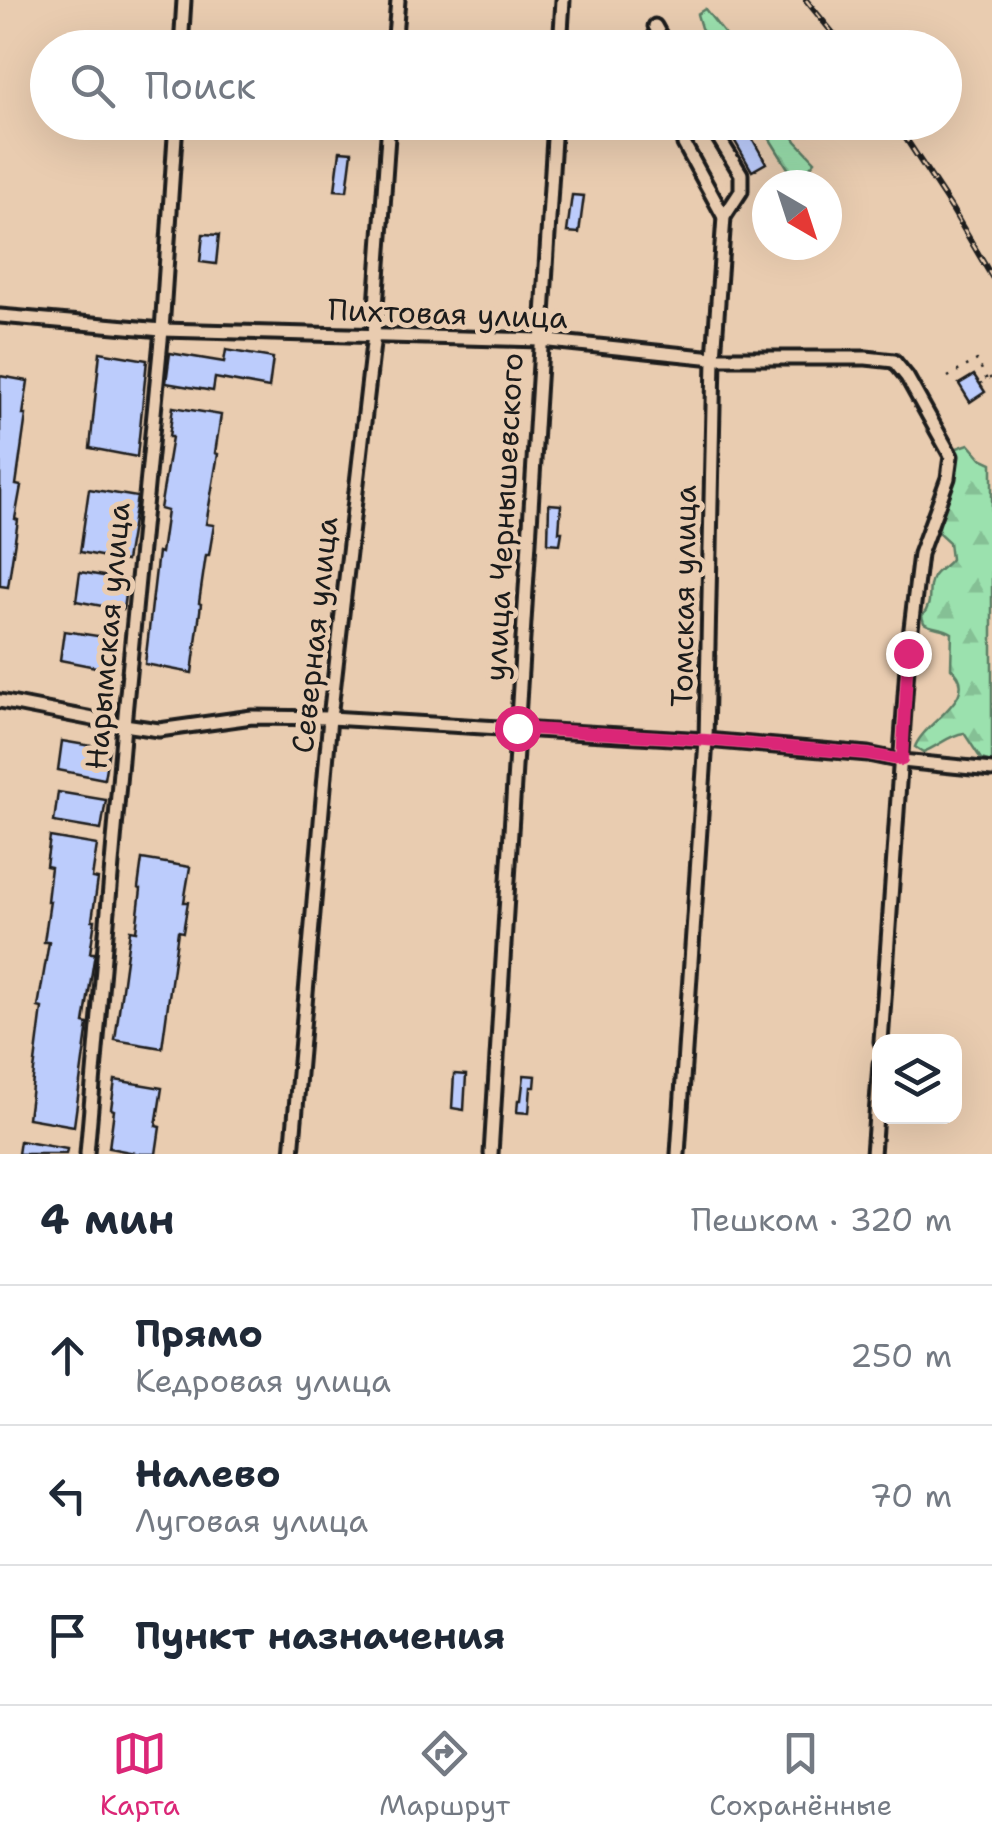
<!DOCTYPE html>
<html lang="ru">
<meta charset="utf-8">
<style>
:root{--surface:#fff;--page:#f2f2f3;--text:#1f2937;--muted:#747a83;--line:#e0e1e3;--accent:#db2777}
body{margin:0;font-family:"Shantell Sans",sans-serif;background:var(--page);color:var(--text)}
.controls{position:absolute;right:30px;bottom:30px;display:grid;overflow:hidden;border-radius:20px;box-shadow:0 10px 40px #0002}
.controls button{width:90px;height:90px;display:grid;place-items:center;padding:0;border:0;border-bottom:2px solid var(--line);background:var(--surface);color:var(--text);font:50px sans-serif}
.compass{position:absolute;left:752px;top:170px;width:90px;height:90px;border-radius:50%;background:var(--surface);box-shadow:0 10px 40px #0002;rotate:141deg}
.stop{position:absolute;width:30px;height:30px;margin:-22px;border:8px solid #db2777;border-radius:50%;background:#fff}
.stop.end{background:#db2777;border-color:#fff;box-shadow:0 2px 10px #0008}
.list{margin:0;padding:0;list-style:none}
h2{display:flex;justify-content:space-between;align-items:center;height:130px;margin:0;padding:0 40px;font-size:42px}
h2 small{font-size:32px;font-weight:400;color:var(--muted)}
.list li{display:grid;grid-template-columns:65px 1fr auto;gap:30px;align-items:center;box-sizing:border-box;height:140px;padding:0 40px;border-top:2px solid var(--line)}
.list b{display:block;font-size:38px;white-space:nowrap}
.list p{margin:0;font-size:32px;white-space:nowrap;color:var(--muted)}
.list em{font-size:32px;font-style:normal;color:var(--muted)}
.icon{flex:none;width:55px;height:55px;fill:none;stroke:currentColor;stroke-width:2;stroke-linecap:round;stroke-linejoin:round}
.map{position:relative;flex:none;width:992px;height:1154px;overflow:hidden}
.search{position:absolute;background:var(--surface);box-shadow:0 10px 40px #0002;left:30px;right:30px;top:30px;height:110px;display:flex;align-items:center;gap:25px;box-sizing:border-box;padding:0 35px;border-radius:55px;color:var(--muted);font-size:38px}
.sheet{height:550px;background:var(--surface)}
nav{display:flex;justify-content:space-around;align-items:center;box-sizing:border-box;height:140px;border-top:2px solid var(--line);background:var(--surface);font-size:28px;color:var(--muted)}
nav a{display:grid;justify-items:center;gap:5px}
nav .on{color:var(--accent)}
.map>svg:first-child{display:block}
.forest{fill:url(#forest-firs);stroke:#5c7e65;stroke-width:2.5}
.building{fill:#bcccfc;stroke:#1c1c1c;stroke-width:2.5}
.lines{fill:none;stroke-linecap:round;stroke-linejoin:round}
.minor-casing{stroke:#1c1c1c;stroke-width:19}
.path{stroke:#1c1c1c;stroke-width:2.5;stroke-dasharray:2.5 8;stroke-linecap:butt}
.minor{stroke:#e9ccb0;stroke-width:11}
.rail-casing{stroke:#1c1c1c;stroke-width:6}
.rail{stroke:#e9ccb0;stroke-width:2.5;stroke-dasharray:8;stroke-linecap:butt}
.route{stroke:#db2777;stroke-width:12}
.labels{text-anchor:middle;stroke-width:10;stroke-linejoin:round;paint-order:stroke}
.street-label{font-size:30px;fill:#1c1c1c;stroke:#e9ccb0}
</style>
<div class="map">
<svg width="992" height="1154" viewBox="0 0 992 1154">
<defs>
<pattern id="forest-firs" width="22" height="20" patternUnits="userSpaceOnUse" patternTransform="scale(2.5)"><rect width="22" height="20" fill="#9be1ae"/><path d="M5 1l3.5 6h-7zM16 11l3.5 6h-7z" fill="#85c095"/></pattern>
</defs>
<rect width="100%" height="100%" fill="#e9ccb0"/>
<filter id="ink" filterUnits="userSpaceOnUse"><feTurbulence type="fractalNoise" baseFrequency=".01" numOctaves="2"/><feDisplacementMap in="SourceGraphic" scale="20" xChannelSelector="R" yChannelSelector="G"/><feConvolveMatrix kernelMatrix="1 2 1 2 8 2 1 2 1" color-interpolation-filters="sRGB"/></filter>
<g filter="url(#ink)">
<g class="forest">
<path d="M 705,9 L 735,47 L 714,47 L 701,28 L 697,14 Z"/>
<path d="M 760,123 L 785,123 L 796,141 L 815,161 L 797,183 Z"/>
<path d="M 969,444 L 981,458 L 992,463 L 992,762 L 981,759 L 964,733 C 948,735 938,747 923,752 L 915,747 C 923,722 984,696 951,668 L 952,633 C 943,627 933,629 924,623 L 922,616 C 935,601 925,591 933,577 C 937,570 946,566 951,559 L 949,542 L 939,533 L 939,515 L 957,448 Z"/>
</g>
<g class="building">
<path d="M 740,122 L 743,122 L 766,163 L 752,171 L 728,129 Z"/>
<path d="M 340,151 L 352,152 L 347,191 L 335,190 Z"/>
<path d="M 572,195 L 584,196 L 579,233 L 567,232 Z"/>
<path d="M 203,234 L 219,235 L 216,264 L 200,262 Z"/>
<path d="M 226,350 L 273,358 L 269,388 L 215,378 L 213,391 L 166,383 L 170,353 L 224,362 Z"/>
<path d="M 100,352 L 147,360 L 137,457 L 90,448 Z"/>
<path d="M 974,375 L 985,392 L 970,402 L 959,384 Z"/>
<path d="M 0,376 L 28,381 L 23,415 L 26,415 L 16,485 L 21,486 L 15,519 L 18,520 L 8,587 L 0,586 Z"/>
<path d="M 173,407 L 221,415 L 215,453 L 218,454 L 206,524 L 214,525 L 209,555 L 206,555 L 199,603 L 201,604 L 192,673 L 145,664 L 158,552 L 161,553 L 167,511 L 160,509 L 172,437 L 169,437 Z"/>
<path d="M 89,489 L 137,497 L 126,561 L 80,552 Z"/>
<path d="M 549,504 L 561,505 L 559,532 L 562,532 L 560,544 L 548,543 Z"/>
<path d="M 80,572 L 127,580 L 123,610 L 76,601 Z"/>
<path d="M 64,631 L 111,638 L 106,669 L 60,660 Z"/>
<path d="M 62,741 L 109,749 L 104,779 L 58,770 Z"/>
<path d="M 58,792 L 106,800 L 101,830 L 54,822 Z"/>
<path d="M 50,837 L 97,845 L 92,878 L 98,879 L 92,920 L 95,920 L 90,953 L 95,953 L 84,1023 L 88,1024 L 74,1126 L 28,1118 L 42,1008 L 38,1007 L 49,942 L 44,942 L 50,901 L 47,901 L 51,867 L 46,866 Z"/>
<path d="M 142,859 L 190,867 L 184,902 L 188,902 L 183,932 L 178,931 L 162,1048 L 115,1040 L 130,930 L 136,931 L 141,889 L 138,888 Z"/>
<path d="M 454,1074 L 466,1075 L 464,1110 L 452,1108 Z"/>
<path d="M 524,1075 L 536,1076 L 535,1087 L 531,1087 L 529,1113 L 517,1112 L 518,1100 L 521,1100 Z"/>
<path d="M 115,1080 L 162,1088 L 156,1126 L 160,1127 L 156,1154 L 140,1154 L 109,1148 L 114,1110 L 111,1109 Z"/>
<path d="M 20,1141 L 67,1149 L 66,1154 L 18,1154 Z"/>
</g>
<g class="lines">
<defs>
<g id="minor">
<path d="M 655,26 L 667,48"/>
<path d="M 181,48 L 184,0"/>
<path d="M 394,48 L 398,0"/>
<path d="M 560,48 L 563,0"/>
<path d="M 682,122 L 684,144 L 724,217"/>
<path d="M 0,316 L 162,330 L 540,340 L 714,358 L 866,358 L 894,361 L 907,377 L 951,456 L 948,478 L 920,554 L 908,653 L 881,1042"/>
<path d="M 0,701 L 124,725 L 159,730 L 252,717 L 330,718 L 706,740 L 868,754 L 902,761 L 992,770"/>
<path d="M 87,1154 L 124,725 L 162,330 L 176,122"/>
<path d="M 292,1154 L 330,718 L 374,335 L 389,122"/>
<path d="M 491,1154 L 555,122"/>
<path d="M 678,1154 L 706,740 L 714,358 L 724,217 L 741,191 L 741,174 L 709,122"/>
<path d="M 873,1154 L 880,1064"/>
</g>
</defs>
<use href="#minor" class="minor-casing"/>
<g class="path">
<path d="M 948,377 L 977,360 L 987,380"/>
<path d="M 980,384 L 992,377"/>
</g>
<use href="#minor" class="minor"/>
<defs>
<g id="rail">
<path d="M 806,0 L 845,48"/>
<path d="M 895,122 L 952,209 L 992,277"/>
</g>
</defs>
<use href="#rail" class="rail-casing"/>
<use href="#rail" class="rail"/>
</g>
</g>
<g class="lines" filter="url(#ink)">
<path class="route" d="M 517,728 L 706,740 L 868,754 L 902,760 L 908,653"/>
</g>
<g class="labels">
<g class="street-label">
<text transform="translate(448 314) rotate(2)" y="10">Пихтовая улица</text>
<text transform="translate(504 517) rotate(-87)" y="10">улица Чернышевского</text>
<text transform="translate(684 596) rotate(-89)" y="10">Томская улица</text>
<text transform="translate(315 635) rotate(-84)" y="10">Северная улица</text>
<text transform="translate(108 636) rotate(-85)" y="10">Нарымская улица</text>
</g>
</g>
</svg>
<div class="controls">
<button><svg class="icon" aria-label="layers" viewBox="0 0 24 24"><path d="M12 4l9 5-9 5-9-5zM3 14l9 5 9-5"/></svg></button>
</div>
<svg class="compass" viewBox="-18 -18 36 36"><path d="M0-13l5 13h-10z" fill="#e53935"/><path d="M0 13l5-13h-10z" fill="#747a83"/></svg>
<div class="stop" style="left:517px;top:728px"></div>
<div class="stop end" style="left:908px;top:653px"></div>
<div class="search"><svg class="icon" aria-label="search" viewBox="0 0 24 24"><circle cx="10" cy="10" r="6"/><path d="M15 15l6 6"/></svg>Поиск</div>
</div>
<section class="sheet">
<h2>4 мин<small>Пешком · 320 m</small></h2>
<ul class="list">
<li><svg class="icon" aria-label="ahead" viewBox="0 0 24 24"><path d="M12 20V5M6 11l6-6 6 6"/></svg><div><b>Прямо</b><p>Кедровая улица</p></div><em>250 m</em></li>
<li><svg class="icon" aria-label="left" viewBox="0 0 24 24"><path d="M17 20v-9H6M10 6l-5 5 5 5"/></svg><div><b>Налево</b><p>Луговая улица</p></div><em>70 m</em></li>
<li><svg class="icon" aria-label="arrive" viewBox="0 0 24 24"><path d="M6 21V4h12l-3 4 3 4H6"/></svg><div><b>Пункт назначения</b></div></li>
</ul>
</section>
<nav>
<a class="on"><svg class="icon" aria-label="map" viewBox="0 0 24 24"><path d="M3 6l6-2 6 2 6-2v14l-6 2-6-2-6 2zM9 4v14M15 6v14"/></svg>Карта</a>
<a><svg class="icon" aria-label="directions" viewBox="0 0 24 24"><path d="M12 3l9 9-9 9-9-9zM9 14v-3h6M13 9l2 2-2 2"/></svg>Маршрут</a>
<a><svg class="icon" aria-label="saved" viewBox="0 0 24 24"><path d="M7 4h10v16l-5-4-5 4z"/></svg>Сохранённые</a>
</nav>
